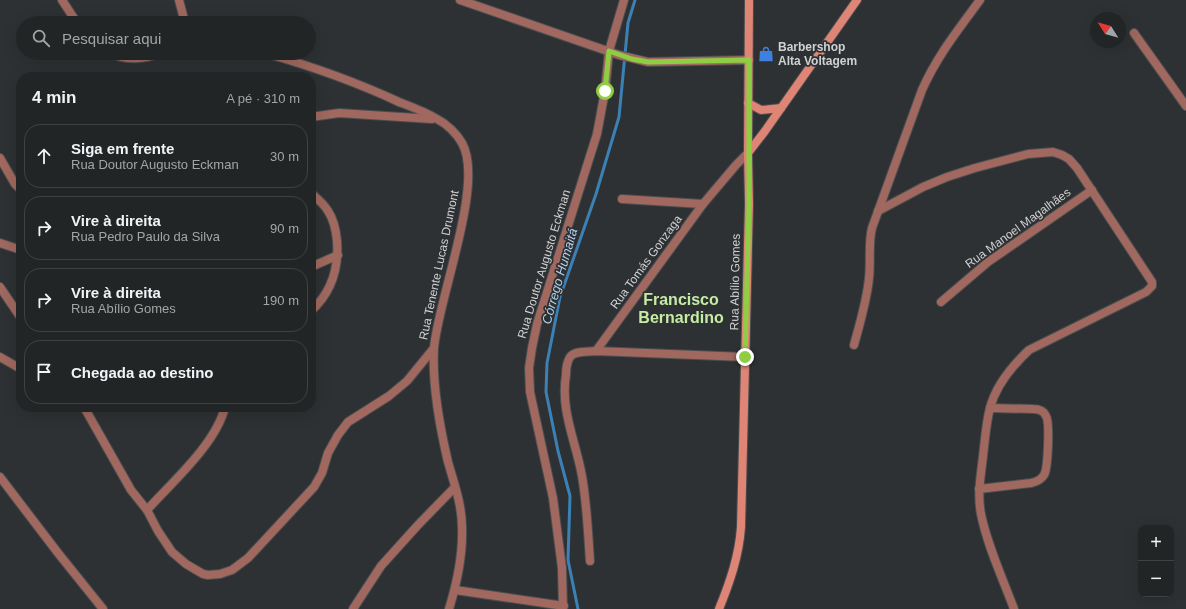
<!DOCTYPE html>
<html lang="pt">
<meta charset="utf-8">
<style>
:root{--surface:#222526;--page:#2e3132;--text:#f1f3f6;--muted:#a2a5a7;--line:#3f4243}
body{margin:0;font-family:Helvetica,sans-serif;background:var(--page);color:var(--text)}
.controls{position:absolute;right:12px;bottom:12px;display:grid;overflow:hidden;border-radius:8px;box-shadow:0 4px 16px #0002}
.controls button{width:36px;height:36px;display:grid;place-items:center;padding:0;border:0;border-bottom:1px solid var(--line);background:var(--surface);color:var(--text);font:20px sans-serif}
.compass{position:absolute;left:1090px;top:12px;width:36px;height:36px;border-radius:50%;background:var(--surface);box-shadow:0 4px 16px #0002;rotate:307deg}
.stop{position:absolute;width:12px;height:12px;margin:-9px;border:3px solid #8fcd42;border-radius:50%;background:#fff}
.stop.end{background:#8fcd42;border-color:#fff;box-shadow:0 1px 4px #0008}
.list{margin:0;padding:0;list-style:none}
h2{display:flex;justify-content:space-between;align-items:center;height:52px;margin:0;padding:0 16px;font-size:17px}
h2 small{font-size:13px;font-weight:400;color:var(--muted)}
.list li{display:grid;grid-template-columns:26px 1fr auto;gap:12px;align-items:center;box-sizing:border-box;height:64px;margin:0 8px 8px;padding:0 8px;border:1px solid var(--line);border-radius:16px}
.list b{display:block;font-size:15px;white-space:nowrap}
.list p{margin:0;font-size:13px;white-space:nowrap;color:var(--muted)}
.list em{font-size:13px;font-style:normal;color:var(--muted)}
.icon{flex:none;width:22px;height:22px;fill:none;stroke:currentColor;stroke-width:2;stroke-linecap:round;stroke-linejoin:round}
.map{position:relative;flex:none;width:1186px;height:609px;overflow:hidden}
.search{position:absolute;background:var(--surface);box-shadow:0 4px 16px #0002;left:16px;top:16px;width:300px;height:44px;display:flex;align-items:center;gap:10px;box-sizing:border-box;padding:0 14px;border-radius:22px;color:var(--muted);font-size:15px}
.panel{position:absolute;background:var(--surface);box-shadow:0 4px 16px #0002;left:16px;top:72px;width:300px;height:340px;border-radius:16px}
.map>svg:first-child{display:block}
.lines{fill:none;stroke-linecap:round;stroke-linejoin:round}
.stream{stroke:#3c81b5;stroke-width:3}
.street-casing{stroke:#4b4e50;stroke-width:10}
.secondary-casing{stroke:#4b4e50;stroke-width:10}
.street{stroke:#a0685e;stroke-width:8}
.secondary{stroke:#de8576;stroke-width:8}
.route{stroke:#8fcd42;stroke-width:5}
.labels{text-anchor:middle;stroke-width:3.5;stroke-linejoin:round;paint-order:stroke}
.poi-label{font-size:12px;font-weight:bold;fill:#cfd1d2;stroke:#2e3133;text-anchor:start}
.street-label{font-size:12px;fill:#cfd1d2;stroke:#2e3133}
.water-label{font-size:13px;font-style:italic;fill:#b1d3f0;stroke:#2e3133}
.district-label{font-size:16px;font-weight:bold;fill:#c6eba5;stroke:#2e3133}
</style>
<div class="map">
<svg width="1186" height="609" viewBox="0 0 1186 609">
<rect width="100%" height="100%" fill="#2e3133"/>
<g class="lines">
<path class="stream" d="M 578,609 L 568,560 L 570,496 L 558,451 L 546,392 L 547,363 L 560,297 L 596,194 L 619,117 L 628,23 L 635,0"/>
<defs>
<g id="street">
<path d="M 62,0 L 77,23"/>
<path d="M 179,0 L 185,23"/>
<path d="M 460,0 L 619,55 L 648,62 L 749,60"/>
<path d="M 1134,33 L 1186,106"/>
<path d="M 111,53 C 126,61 145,59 160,53"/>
<path d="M 265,53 C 311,66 356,82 399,102 C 412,107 426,112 437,119 C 447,124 457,134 462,143 C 485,183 438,299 434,348 C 432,383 440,428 448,462 C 454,483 462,505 462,527 C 463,554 457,583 449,609"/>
<path d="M 311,117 L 339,113 L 432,119"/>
<path d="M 0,158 L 15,184 L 21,190"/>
<path d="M 311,193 C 318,199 324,204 328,211 C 334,220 336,230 337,241 C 339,269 332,292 311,311"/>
<path d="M 622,199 L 703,204"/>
<path d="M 878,211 L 923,187 L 947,177 L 975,168 L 1028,154 L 1053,152 L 1062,155 L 1069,159 L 1077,168 L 1152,282 L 1152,286 L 1146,292 L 1029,350 C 1012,366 996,385 990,408 C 986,423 985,440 983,456 C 981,475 977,494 981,514 C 987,545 1003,579 1014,609"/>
<path d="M 0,243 L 21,250"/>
<path d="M 311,267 L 338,255"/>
<path d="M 0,287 L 21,318"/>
<path d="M 941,302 L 988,262 L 1092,190"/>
<path d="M 854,345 C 860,323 867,300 869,278 C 871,261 868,244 872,228 L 922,90 C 937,56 958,30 980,0"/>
<path d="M 596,351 L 703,204 L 736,165 L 748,153"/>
<path d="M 0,357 L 21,369"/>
<path d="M 84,407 L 131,490 L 147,510 L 158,531 L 172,552 L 186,564 L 203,574 L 208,575 L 220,574 L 232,570 L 248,558 L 314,487 L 322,473 L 328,453 L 338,435 L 348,422 L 389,396 L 407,381 L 434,348"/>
<path d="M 0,477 L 58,553 L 103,609"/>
<path d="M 979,489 L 1031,483 C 1036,482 1041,480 1044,475 C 1048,469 1050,422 1046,416 C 1044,411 1039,409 1033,409 L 990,408"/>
<path d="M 147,510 C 172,482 216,444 225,407"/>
<path d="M 590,561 C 588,533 587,505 582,476 C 576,442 560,410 566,375 C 566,369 567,362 570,357 C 575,350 588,352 596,351 L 745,357"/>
<path d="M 455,590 L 564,606"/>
<path d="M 353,609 L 381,566 L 418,525 L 455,487"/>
<path d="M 563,609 L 562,568 L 553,498 L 530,392 L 529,368 L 532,348 L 537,324 L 597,134 L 605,91 L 609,51 L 624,0"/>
</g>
<g id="secondary">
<path d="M 748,103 L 761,110 L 781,108"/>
<path d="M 748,153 L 765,131 L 857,0"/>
<path d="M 719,609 C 730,582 739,556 741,527 L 749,204 L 748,153 L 749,0"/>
</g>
</defs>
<use href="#street" class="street-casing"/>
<use href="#secondary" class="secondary-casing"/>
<use href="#street" class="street"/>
<use href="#secondary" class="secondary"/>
</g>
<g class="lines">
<path class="route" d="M 605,91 L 609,51 L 632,59 L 648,62 L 749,60 L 749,204 L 745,357"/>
</g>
<defs>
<symbol id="shop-bare" viewBox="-9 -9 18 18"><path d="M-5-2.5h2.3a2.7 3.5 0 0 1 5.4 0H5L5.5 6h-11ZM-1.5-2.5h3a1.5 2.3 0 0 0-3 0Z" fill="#3f7fe0" stroke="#2e3133" stroke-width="2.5" paint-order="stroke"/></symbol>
</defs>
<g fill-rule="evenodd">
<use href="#shop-bare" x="755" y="43" width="22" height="22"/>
</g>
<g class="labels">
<g class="poi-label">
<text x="778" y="51">Barbershop<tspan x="778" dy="14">Alta Voltagem</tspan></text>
</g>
<g class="street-label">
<text transform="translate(1018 228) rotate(-36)" y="4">Rua Manoel Magalhães</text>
<text transform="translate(646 262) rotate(-54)" y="4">Rua Tomás Gonzaga</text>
<text transform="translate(544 264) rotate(-73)" y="4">Rua Doutor Augusto Eckman</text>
<text transform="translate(439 265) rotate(-78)" y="4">Rua Tenente Lucas Drumont</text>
<text transform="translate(735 282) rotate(-89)" y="4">Rua Abílio Gomes</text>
</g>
<g class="water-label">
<text transform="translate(559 276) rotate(-74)" y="5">Córrego Humaitá</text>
</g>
<g class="district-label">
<text x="681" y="305">Francisco<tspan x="681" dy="18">Bernardino</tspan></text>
</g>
</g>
</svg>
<div class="controls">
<button>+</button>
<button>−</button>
</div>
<svg class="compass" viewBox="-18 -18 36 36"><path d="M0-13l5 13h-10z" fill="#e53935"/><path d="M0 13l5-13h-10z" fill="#a2a5a7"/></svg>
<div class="stop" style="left:605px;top:91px"></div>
<div class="stop end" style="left:745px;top:357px"></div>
<div class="search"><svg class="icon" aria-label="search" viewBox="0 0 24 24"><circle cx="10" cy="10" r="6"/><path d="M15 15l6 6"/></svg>Pesquisar aqui</div>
<section class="panel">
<h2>4 min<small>A pé · 310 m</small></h2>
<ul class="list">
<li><svg class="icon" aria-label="ahead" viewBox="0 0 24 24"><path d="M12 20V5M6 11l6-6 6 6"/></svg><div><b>Siga em frente</b><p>Rua Doutor Augusto Eckman</p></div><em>30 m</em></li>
<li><svg class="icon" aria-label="right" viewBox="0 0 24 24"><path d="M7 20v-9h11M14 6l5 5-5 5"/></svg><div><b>Vire à direita</b><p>Rua Pedro Paulo da Silva</p></div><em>90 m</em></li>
<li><svg class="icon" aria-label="right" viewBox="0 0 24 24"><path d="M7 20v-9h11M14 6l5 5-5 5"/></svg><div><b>Vire à direita</b><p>Rua Abílio Gomes</p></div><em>190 m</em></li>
<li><svg class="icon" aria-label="arrive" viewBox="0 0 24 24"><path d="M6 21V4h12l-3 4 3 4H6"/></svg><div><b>Chegada ao destino</b></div></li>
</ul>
</section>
</div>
